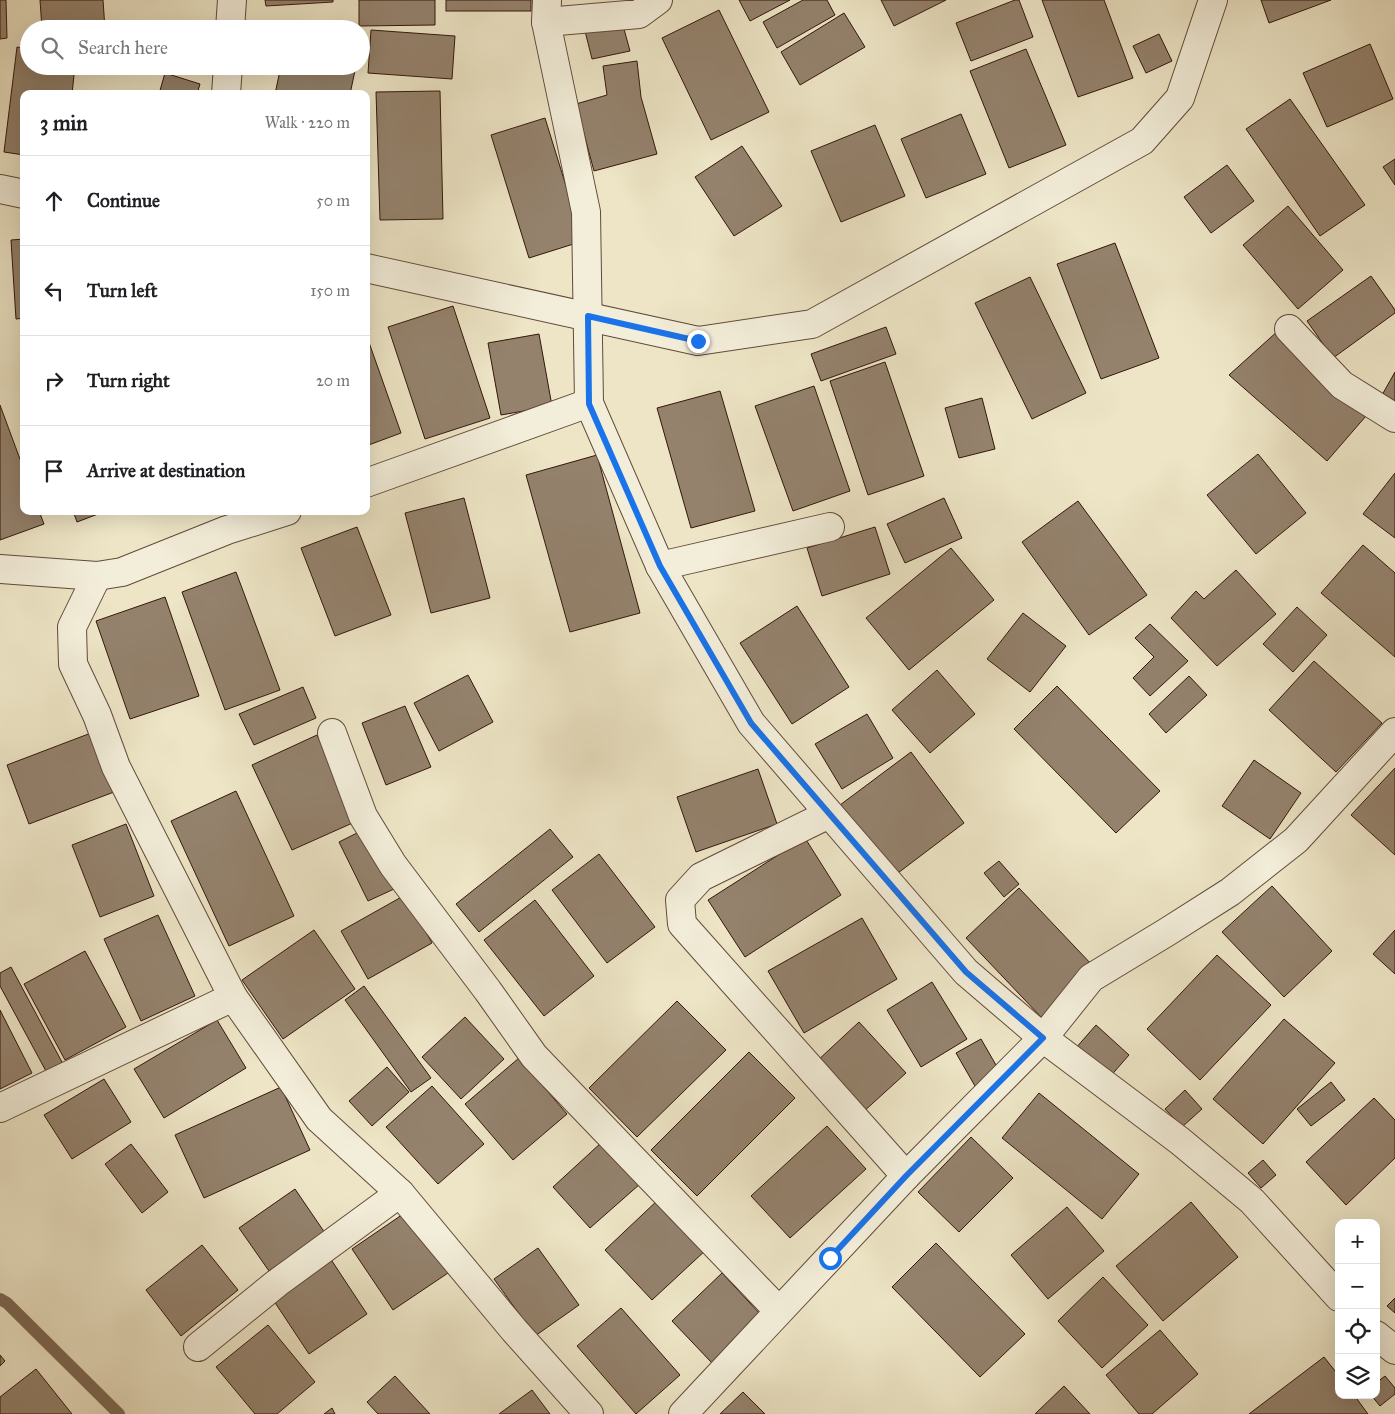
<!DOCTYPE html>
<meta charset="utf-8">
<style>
:root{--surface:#fff;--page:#f2f2f2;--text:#202124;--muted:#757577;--line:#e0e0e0}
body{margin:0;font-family:"IM FELL Great Primer",serif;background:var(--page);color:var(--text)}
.controls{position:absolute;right:15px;bottom:15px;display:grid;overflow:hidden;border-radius:10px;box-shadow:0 5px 20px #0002}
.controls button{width:45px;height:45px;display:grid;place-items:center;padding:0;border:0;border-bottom:1px solid var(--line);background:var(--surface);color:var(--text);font:25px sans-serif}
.stop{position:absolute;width:15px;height:15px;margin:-11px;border:4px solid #1a73e8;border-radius:50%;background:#fff}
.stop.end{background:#1a73e8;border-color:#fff;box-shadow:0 1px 5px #0008}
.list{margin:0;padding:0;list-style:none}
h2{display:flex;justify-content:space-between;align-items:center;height:65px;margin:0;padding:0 20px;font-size:21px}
h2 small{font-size:16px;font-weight:400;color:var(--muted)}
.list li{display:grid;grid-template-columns:32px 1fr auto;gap:15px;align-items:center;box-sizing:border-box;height:90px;padding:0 20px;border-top:1px solid var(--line)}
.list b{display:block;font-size:19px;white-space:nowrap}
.list em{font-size:16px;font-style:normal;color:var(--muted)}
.icon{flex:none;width:28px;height:28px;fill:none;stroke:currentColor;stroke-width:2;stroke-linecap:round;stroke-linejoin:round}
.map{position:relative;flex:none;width:1395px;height:1414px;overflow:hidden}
.search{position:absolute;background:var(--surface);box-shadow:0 5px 20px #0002;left:20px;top:20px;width:350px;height:55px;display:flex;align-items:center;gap:12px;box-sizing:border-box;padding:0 18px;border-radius:28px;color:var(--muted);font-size:19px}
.panel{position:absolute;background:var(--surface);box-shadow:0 5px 20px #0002;left:20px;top:90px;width:350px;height:425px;border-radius:10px}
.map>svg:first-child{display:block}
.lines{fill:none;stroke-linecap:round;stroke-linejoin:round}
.stream{stroke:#7d6956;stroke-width:12}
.building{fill:#94826d;stroke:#33170c}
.street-casing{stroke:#624a3a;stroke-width:30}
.street{stroke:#f3eeda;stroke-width:28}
.route{stroke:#1a73e8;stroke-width:6}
</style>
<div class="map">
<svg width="1395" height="1414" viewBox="0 0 1395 1414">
<rect width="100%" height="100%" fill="#ede5c6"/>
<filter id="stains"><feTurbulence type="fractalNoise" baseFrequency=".004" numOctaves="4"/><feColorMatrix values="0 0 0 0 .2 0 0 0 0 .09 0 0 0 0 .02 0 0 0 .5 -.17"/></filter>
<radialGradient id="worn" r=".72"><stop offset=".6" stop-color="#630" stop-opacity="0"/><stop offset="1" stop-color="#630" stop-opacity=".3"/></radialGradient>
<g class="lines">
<path class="stream" d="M 0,1299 L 7,1303 L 119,1414"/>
</g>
<g class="building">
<path d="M 0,0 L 6,0 L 7,38 L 0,39 Z"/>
<path d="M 40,0 L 103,0 L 105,29 L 42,29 Z"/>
<path d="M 265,0 L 333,0 L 333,2 L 266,6 Z"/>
<path d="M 359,0 L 435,0 L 435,25 L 359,26 Z"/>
<rect x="446" y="0" width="85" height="11"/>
<path d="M 739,0 L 790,0 L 750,21 Z"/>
<path d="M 803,0 L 827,0 L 835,15 L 777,48 L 763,22 Z"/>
<path d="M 881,0 L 946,0 L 894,26 Z"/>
<path d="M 1015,0 L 1019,0 L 1033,37 L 971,61 L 956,23 Z"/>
<path d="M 1042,0 L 1104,0 L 1133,78 L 1078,97 Z"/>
<path d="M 1261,0 L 1331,0 L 1269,23 Z"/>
<path d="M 719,10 L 769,112 L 711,140 L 662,38 Z"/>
<path d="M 844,13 L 865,47 L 800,85 L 781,52 Z"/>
<path d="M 621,18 L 630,51 L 592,59 L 584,27 Z"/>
<path d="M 371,30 L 455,36 L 452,79 L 368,73 Z"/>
<path d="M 1159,34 L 1172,61 L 1146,73 L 1133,46 Z"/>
<path d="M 1370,44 L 1393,99 L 1327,127 L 1303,73 Z"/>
<path d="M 17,47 L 29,49 L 29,66 L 75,66 L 72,94 L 24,94 L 24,155 L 4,152 Z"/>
<path d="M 1026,49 L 1066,145 L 1009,168 L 970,71 Z"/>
<path d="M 637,61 L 641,97 L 657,154 L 594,171 L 576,104 L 607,95 L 603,66 Z"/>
<path d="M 281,66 L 356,66 L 350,94 L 275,94 Z"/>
<path d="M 165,73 L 200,84 L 197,94 L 159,94 Z"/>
<path d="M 440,91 L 443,219 L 380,220 L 376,92 Z"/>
<path d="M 1290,99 L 1365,205 L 1320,236 L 1246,129 Z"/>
<path d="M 961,114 L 986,174 L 926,198 L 901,139 Z"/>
<path d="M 545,118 L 583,241 L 529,258 L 491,135 Z"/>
<path d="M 875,125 L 905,196 L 841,222 L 811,151 Z"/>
<path d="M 742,146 L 782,206 L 734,236 L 695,177 Z"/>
<path d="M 1395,159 L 1395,185 L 1383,167 Z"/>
<path d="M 1227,165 L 1254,201 L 1211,233 L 1184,197 Z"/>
<path d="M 1288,206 L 1343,270 L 1298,309 L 1243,245 Z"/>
<path d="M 24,239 L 24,318 L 16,319 L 11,240 Z"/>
<path d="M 1115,243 L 1159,358 L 1101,379 L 1057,264 Z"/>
<path d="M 1371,276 L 1395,310 L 1395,313 L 1333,358 L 1307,321 Z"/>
<path d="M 1030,277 L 1086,393 L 1032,419 L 975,303 Z"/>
<path d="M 453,306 L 490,418 L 425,439 L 388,327 Z"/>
<path d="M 886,327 L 896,354 L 821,381 L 811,354 Z"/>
<path d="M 1279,330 L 1366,416 L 1327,461 L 1229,375 Z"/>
<path d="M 366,334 L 401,433 L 366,446 Z"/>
<path d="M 539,334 L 552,406 L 501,415 L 488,343 Z"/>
<path d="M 885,362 L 924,476 L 868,495 L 830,381 Z"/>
<path d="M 1395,372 L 1395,403 L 1382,395 Z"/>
<path d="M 814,386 L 850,491 L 793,511 L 755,406 Z"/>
<path d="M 720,391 L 755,511 L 691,528 L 657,408 Z"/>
<path d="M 982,398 L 995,449 L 959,458 L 945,408 Z"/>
<path d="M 0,405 L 24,470 L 24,511 L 39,511 L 44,524 L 0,540 Z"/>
<path d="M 1258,454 L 1306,513 L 1256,554 L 1207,495 Z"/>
<path d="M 597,455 L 640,613 L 570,632 L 526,475 Z"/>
<path d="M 1395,473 L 1395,538 L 1363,514 Z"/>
<path d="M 464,498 L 490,598 L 431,613 L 405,513 Z"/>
<path d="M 944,498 L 962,538 L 905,563 L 887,524 Z"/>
<path d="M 1078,501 L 1147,595 L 1089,635 L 1022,542 Z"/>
<path d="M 73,511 L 106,511 L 77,522 Z"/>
<path d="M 357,527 L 391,615 L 335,636 L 301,548 Z"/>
<path d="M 875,527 L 890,574 L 822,596 L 807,548 Z"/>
<path d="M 1363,545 L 1395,573 L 1395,657 L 1321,593 Z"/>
<path d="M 951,548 L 994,600 L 909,670 L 866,618 Z"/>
<path d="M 1236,570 L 1276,614 L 1217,666 L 1171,618 L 1196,591 L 1204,599 Z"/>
<path d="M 236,572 L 280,690 L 225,710 L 182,592 Z"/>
<path d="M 165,597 L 199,696 L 130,719 L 96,621 Z"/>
<path d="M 797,606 L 849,687 L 792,724 L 740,643 Z"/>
<path d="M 1297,607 L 1327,635 L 1293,672 L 1263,644 Z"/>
<path d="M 1023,613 L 1066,646 L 1030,692 L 987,659 Z"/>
<path d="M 1150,624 L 1188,661 L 1150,696 L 1133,678 L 1154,657 L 1135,638 Z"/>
<path d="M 1314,661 L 1382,723 L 1336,772 L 1269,710 Z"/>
<path d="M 937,670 L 975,714 L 930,753 L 892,710 Z"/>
<path d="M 468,675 L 493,722 L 439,751 L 414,703 Z"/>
<path d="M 1189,676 L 1207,695 L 1166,733 L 1149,714 Z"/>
<path d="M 1057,686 L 1160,791 L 1116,833 L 1014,729 Z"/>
<path d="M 303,687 L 316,718 L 254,745 L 239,714 Z"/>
<path d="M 405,706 L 431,767 L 386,785 L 362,723 Z"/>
<path d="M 867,714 L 893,758 L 842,789 L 815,744 Z"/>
<path d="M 91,733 L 114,792 L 29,824 L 7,765 Z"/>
<path d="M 317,735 L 357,821 L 292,850 L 252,765 Z"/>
<path d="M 911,752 L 964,823 L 894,876 L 840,805 Z"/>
<path d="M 1254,760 L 1301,793 L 1270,839 L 1222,806 Z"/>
<path d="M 1395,768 L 1395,855 L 1351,815 Z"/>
<path d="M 758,769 L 777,824 L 696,852 L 677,797 Z"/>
<path d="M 236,791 L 294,916 L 229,946 L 171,821 Z"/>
<path d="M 126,824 L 154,896 L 100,917 L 72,845 Z"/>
<path d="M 365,829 L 394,889 L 368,901 L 339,842 Z"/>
<path d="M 550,829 L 573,857 L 479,932 L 456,904 Z"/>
<path d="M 805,838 L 841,895 L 745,957 L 708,900 Z"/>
<path d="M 599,854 L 655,927 L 607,963 L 552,890 Z"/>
<path d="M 999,861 L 1019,884 L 1004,897 L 984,873 Z"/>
<path d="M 1272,886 L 1332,951 L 1284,997 L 1222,932 Z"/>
<path d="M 1019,888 L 1094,967 L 1041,1017 L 966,938 Z"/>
<path d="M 405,895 L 432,943 L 368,979 L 341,931 Z"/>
<path d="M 535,900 L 594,976 L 544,1016 L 484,940 Z"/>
<path d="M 158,915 L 195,996 L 141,1021 L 104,939 Z"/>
<path d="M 862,918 L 897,979 L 804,1033 L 768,971 Z"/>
<path d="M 314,930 L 355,989 L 283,1039 L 242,980 Z"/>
<path d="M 1395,930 L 1395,974 L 1373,954 Z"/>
<path d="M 85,951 L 126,1027 L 65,1060 L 24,984 Z"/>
<path d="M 1217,955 L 1271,1005 L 1200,1080 L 1147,1029 Z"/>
<path d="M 11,967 L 63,1064 L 47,1073 L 0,986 L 0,973 Z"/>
<path d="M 932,982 L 967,1039 L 921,1067 L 887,1010 Z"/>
<path d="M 364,986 L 431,1078 L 411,1092 L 345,1000 Z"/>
<path d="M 677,1001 L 726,1050 L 637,1137 L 589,1088 Z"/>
<path d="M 0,1010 L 32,1073 L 0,1089 Z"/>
<path d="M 465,1017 L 504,1059 L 461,1099 L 422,1057 Z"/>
<path d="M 1284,1019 L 1335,1063 L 1263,1144 L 1213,1099 Z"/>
<path d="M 217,1020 L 246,1068 L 164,1118 L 134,1069 Z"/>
<path d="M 859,1022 L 906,1073 L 862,1113 L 816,1062 Z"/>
<path d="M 1096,1025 L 1129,1055 L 1108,1079 L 1075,1049 Z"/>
<path d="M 981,1039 L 1000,1072 L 975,1086 L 956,1053 Z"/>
<path d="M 749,1052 L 795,1098 L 697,1196 L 651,1150 Z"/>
<path d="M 519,1058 L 567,1114 L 513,1160 L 465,1104 Z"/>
<path d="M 387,1067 L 409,1092 L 372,1126 L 349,1101 Z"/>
<path d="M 104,1079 L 131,1122 L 72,1159 L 44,1115 Z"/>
<path d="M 1331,1082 L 1345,1100 L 1311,1126 L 1297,1109 Z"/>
<path d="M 432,1086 L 484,1144 L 438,1184 L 386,1127 Z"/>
<path d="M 281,1087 L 310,1150 L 204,1198 L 175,1135 Z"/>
<path d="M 1185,1090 L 1202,1109 L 1182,1127 L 1165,1109 Z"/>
<path d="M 1039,1093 L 1139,1174 L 1102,1219 L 1002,1138 Z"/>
<path d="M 1374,1098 L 1395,1120 L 1395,1158 L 1346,1205 L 1306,1162 Z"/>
<path d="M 827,1126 L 866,1169 L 790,1238 L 751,1196 Z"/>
<path d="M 971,1137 L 1013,1178 L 959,1232 L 918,1192 Z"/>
<path d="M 602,1142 L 640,1184 L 590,1228 L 553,1187 Z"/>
<path d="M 131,1144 L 168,1192 L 142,1213 L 105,1164 Z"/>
<path d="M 1263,1160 L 1276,1175 L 1261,1188 L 1248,1173 Z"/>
<path d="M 295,1189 L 325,1233 L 269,1271 L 239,1228 Z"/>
<path d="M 660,1198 L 707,1249 L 652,1300 L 605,1250 Z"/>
<path d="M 1191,1202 L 1238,1257 L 1163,1321 L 1116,1266 Z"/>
<path d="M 1067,1207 L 1104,1251 L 1048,1299 L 1011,1255 Z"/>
<path d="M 409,1210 L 451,1271 L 393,1310 L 352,1249 Z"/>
<path d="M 936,1243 L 1025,1334 L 980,1377 L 892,1287 Z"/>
<path d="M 202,1245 L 238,1290 L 181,1336 L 146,1290 Z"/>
<path d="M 538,1248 L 579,1305 L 535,1336 L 494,1279 Z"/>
<path d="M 330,1258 L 367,1314 L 309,1354 L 272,1298 Z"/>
<path d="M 722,1273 L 762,1316 L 712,1363 L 672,1321 Z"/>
<path d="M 1103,1277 L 1148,1325 L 1102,1368 L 1058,1321 Z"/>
<path d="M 1395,1298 L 1395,1313 L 1387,1306 Z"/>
<path d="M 621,1308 L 680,1375 L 636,1414 L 577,1346 Z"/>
<path d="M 268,1325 L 315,1382 L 277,1414 L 255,1414 L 216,1367 Z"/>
<path d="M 1160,1330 L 1198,1374 L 1152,1414 L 1139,1414 L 1106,1375 Z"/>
<path d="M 0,1355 L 5,1361 L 0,1366 Z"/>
<path d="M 1324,1357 L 1339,1376 L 1339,1395 L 1354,1395 L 1368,1414 L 1249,1414 Z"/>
<path d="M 36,1369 L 72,1414 L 0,1414 L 0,1397 Z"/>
<path d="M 395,1376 L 430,1414 L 378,1414 L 367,1402 Z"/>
<path d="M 1385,1376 L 1395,1388 L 1395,1394 L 1380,1406 L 1371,1395 L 1376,1395 L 1376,1383 Z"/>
<path d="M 1064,1386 L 1090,1414 L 1035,1414 Z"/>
<path d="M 532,1390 L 550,1414 L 499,1414 Z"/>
<path d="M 743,1392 L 765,1414 L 720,1414 Z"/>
<path d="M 332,1408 L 335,1414 L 324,1414 Z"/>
</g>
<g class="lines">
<defs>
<g id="street">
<path d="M 547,0 L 546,22 L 586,212 L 589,403 L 660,566 L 751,723 L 966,972 L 1043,1038 L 1180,1141 L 1252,1201 L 1339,1297"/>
<path d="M 546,22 L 639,14 L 658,0"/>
<path d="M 230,29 L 232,0"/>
<path d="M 226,94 L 228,66"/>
<path d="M 0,189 L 24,194"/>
<path d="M 366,268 L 698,341 L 812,324 L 1142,141 L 1180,98 L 1213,0"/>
<path d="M 1289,329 L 1342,385 L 1395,418"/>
<path d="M 366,483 L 589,403"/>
<path d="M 660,566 L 830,527"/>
<path d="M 0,569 L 97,576 L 122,572 L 227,530 L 287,511"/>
<path d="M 97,576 L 72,627 L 73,664 L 97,715 L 116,767 L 233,997 L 319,1119 L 400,1193 L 514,1330 L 589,1414"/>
<path d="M 332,733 L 363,816 L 393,865 L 488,991 L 534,1056 L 778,1310"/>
<path d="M 829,814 L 701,877 L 680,900 L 682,924 L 906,1176"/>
<path d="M 0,1108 L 233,997"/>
<path d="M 1376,1335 L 1395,1350"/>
<path d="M 198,1347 L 277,1283 L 400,1193"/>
<path d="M 683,1414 L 906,1176 L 1043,1038 L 1091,978 L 1167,932 L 1230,892 L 1296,840 L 1395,732"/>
</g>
</defs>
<use href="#street" class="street-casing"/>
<use href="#street" class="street"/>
</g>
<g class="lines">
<path class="route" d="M 698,341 L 588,316 L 589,404 L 660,566 L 751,723 L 966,972 L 1043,1038 L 906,1176 L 830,1258"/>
</g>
<rect width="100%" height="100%" filter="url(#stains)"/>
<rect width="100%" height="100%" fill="url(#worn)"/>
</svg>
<div class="controls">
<button>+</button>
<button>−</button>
<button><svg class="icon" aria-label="locate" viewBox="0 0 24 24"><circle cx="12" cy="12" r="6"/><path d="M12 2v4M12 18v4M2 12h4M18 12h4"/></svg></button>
<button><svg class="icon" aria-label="layers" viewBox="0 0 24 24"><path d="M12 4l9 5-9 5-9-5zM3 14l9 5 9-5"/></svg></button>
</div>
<div class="stop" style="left:830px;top:1258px"></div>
<div class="stop end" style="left:698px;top:341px"></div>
<div class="search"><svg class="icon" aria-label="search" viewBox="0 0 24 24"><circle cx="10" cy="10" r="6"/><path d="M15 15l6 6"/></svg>Search here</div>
<section class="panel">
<h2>3 min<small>Walk · 220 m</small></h2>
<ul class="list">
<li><svg class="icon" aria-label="ahead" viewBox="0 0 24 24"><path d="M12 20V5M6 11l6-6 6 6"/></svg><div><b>Continue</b></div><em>50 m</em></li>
<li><svg class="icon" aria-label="left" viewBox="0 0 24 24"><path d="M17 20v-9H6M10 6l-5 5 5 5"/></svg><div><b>Turn left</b></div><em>150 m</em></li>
<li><svg class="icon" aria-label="right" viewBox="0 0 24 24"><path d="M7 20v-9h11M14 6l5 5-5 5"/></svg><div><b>Turn right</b></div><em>20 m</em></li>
<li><svg class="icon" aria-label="arrive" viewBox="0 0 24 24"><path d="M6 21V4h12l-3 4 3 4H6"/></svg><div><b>Arrive at destination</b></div></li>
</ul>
</section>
</div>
